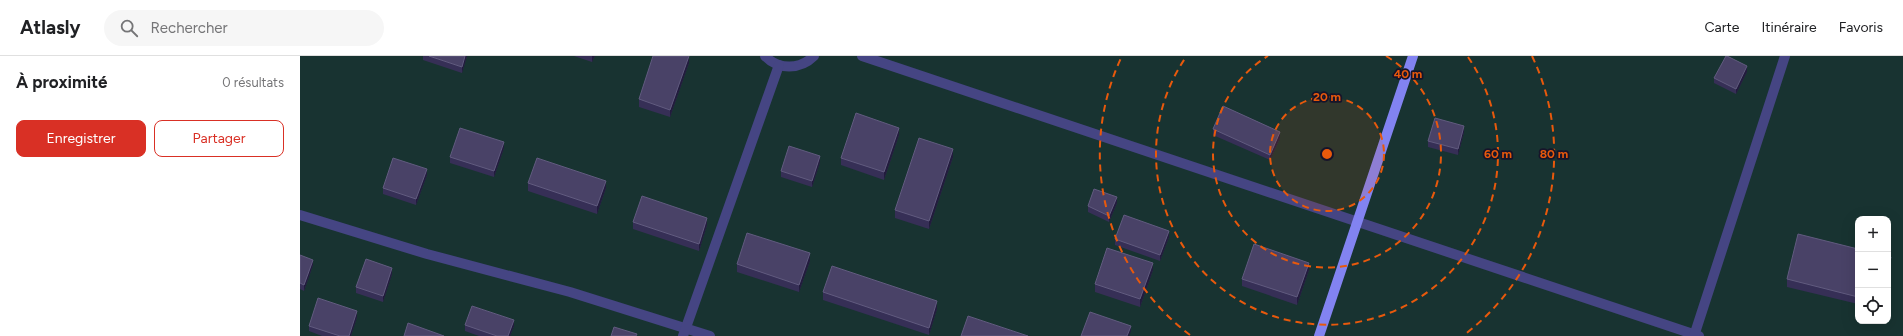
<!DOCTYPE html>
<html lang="fr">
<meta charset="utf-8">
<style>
:root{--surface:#fff;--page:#f6f6f6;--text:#202124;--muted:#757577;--line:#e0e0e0;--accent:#d93025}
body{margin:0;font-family:Figtree,sans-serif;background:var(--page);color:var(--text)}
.controls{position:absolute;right:12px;bottom:12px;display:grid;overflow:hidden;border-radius:8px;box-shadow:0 4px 16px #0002}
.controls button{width:36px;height:36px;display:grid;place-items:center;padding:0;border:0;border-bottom:1px solid var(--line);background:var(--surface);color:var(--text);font:20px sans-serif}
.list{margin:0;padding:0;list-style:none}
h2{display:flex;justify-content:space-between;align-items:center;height:52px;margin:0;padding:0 16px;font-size:17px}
h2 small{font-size:13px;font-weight:400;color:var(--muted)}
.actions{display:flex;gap:8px;padding:12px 16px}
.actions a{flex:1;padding:9px 0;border:1px solid var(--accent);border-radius:8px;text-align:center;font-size:14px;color:var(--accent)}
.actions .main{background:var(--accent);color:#fff}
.icon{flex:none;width:22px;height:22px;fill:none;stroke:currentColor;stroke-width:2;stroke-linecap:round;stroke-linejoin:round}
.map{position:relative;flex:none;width:1603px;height:280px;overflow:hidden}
header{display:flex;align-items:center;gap:24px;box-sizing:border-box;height:56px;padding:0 20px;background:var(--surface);border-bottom:1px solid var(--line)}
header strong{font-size:19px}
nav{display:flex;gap:22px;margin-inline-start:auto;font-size:14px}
.search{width:280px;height:36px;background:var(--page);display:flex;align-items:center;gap:10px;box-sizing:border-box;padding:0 14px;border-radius:22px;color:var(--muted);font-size:15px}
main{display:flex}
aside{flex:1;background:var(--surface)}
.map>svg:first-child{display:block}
.green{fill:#183331;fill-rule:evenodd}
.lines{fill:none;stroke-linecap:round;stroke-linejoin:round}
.street{stroke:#454583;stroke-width:10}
.secondary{stroke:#8283f1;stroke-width:10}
.wall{fill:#362f56}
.shaded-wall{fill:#221c3d}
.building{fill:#494267;stroke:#615b7f}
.ring{fill:none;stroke:#e8590c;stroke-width:2;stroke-dasharray:7 5}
.centre{fill:#e8590c;stroke:#17142a;stroke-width:2}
.ring-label{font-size:12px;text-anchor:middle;font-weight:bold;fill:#e8590c;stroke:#17142a;stroke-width:3.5;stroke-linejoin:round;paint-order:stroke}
</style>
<header>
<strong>Atlasly</strong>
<div class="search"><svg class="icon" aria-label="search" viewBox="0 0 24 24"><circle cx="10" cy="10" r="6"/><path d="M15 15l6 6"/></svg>Rechercher</div>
<nav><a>Carte</a><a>Itinéraire</a><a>Favoris</a></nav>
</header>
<main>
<aside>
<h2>À proximité<small>0 résultats</small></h2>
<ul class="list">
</ul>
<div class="actions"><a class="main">Enregistrer</a><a>Partager</a></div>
</aside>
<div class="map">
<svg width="1603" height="280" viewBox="0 0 1603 280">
<rect width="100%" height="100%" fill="#17142a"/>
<path class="green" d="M 0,0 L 1603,0 L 1603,280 L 0,280 ZM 1558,163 L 1588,163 L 1588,265 L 1558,265 Z"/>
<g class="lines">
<g class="street">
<path d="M 465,0 C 478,14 500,14 514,0"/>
<path d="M 562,0 L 1399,280"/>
<path d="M 0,159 L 127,198 L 270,236 L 410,280"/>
<path d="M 383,280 L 479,9"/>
<path d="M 1394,280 L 1485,0"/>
</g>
<path class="secondary" d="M 1019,280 L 1113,0"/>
</g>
<g class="wall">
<path d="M 123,0 L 167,0 L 162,17 L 123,4 Z"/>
<path d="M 274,0 L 295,0 L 292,6 Z"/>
<path d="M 389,7 L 370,61 L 339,51 L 339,43 Z"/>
<path d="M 1447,16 L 1436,38 L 1414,27 L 1414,22 Z"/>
<path d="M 913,73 L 980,82 L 970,104 L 913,79 Z"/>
<path d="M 1164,76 L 1158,99 L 1128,91 L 1128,85 Z"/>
<path d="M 599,79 L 584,124 L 541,109 L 541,102 Z"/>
<path d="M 204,92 L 194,121 L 150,107 L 150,101 Z"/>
<path d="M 653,101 L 629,173 L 595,162 L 595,154 Z"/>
<path d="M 520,106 L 512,131 L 481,121 L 481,115 Z"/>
<path d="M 127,119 L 116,149 L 83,138 L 83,132 Z"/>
<path d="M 228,127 L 306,132 L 297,158 L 228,135 Z"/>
<path d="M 817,147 L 809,166 L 788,156 L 788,150 Z"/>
<path d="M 333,166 L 407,169 L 399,195 L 333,173 Z"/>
<path d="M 869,181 L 860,205 L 815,189 L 815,183 Z"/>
<path d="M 1558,193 L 1558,248 L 1487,231 L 1487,223 Z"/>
<path d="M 0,199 L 13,209 L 4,235 L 0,233 Z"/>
<path d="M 510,205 L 499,236 L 437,216 L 437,208 Z"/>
<path d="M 853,214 L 840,251 L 795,236 L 795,228 Z"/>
<path d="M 1009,214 L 997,249 L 942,230 L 942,223 Z"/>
<path d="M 92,218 L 83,246 L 56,237 L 56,231 Z"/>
<path d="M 523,236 L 637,253 L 629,279 L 523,244 Z"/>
<path d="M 57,261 L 51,280 L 22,280 L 9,275 L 9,270 Z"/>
<path d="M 165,269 L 214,270 L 210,280 L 179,280 L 165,275 Z"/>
</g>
<g class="shaded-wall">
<path d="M 165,0 L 167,0 L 162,17 L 162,11 Z"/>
<path d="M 292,0 L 295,0 L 292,6 Z"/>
<path d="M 389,0 L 389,7 L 370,61 L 370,54 Z"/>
<path d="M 1447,10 L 1447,16 L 1436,38 L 1436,33 Z"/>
<path d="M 1164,70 L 1164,76 L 1158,99 L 1158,93 Z"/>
<path d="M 599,72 L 599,79 L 584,124 L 584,116 Z"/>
<path d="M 980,76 L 980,82 L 970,104 L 970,99 Z"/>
<path d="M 204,86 L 204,92 L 194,121 L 194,115 Z"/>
<path d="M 653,93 L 653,101 L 629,173 L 629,165 Z"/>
<path d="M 520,100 L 520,106 L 512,131 L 512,125 Z"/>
<path d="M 127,113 L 127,119 L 116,149 L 116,143 Z"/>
<path d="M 306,125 L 306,132 L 297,158 L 297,150 Z"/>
<path d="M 817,141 L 817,147 L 809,166 L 809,160 Z"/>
<path d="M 407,162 L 407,169 L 399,195 L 399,188 Z"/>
<path d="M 869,175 L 869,181 L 860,205 L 860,199 Z"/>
<path d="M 510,197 L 510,205 L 499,236 L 499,229 Z"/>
<path d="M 1591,201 L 1591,208 L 1588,221 L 1588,213 Z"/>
<path d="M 13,204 L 13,209 L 4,235 L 4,229 Z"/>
<path d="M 853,207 L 853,214 L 840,251 L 840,243 Z"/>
<path d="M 1009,207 L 1009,214 L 997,249 L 997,241 Z"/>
<path d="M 92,212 L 92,218 L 83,246 L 83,240 Z"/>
<path d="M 637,245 L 637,253 L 629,279 L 629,272 Z"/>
<path d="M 57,255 L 57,261 L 51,280 L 49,280 Z"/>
<path d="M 214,264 L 214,270 L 210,280 L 208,280 Z"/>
<path d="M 831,270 L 831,275 L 829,280 L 827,280 Z"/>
</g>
<g class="building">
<path d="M 129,0 L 165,0 L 162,11 Z"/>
<path d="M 353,0 L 389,0 L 370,54 L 339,43 Z"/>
<path d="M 1426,0 L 1427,0 L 1447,10 L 1436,33 L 1414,22 Z"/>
<path d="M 923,50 L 980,76 L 970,99 L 913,73 Z"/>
<path d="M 556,57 L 599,72 L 584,116 L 541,102 Z"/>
<path d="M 1135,62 L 1164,70 L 1158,93 L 1128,85 Z"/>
<path d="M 160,72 L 204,86 L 194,115 L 150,101 Z"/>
<path d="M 619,82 L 653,93 L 629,165 L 595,154 Z"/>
<path d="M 489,90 L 520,100 L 512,125 L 481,115 Z"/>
<path d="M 93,102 L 127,113 L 116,143 L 83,132 Z"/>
<path d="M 237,102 L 306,125 L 297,150 L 228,127 Z"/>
<path d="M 794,133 L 817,141 L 809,160 L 788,150 Z"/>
<path d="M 342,140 L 407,162 L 399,188 L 333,166 Z"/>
<path d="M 824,159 L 869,175 L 860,199 L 815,183 Z"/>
<path d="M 447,177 L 510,197 L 499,229 L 437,208 Z"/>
<path d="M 1498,178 L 1558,193 L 1558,241 L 1487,223 Z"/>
<path d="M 954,188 L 1009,207 L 997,241 L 942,223 Z"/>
<path d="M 807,192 L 853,207 L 840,243 L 795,228 Z"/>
<path d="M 0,199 L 13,204 L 4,229 L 0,227 Z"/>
<path d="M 1588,200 L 1591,201 L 1588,213 Z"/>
<path d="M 66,203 L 92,212 L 83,240 L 56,231 Z"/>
<path d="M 532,210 L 637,245 L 629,272 L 523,236 Z"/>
<path d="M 18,242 L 57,255 L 49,280 L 40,280 L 9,270 Z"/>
<path d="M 172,250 L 214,264 L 208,280 L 197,280 L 165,269 Z"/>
<path d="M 790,256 L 831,270 L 827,280 L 781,280 Z"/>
<path d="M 668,260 L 728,280 L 661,280 Z"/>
<path d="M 108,267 L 144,280 L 104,280 Z"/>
<path d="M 314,271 L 337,278 L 336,280 L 311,280 Z"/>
</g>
<circle cx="1027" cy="98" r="57" fill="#e8590c" fill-opacity=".12"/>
<g class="ring">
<circle cx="1027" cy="98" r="57"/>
<path d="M1086 0A114 114 0 1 1 968 0"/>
<path d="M1168 1A171 171 0 1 1 886 1"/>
<path d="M890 279A227 227 0 0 1 822 0M1232 0A227 227 0 0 1 1164 279"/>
</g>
<circle cx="1027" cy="98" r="6" class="centre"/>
<g class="ring-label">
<text x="1108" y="22">40 m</text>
<text x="1027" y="45">20 m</text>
<text x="1198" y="102">60 m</text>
<text x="1254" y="102">80 m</text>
</g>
</svg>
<div class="controls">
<button>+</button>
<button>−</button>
<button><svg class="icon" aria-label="locate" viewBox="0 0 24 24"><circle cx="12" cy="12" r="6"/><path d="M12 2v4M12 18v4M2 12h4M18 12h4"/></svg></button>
</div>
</div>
</main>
